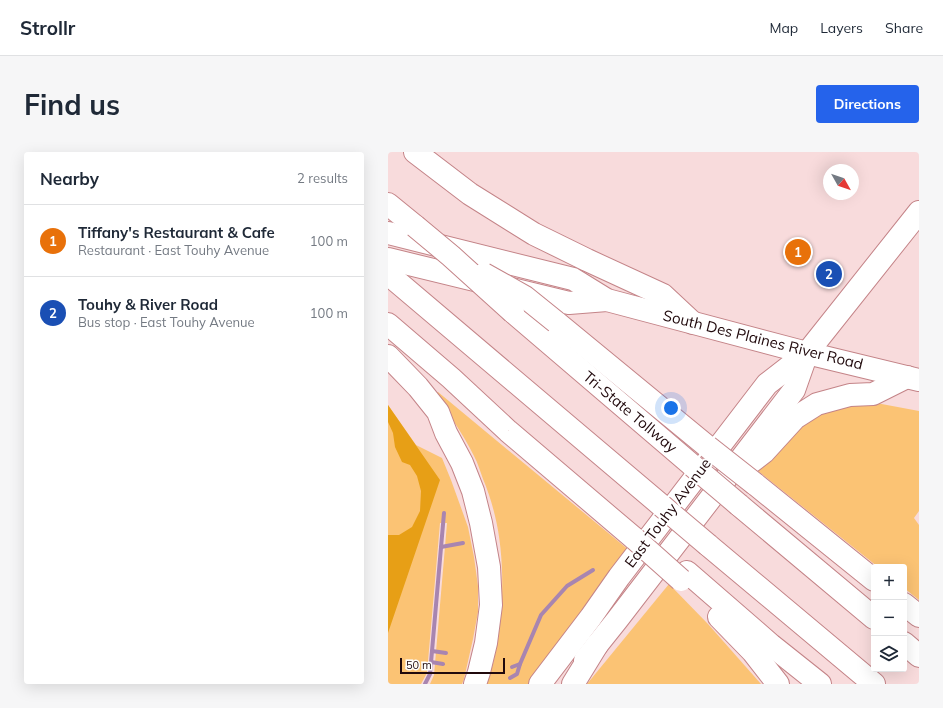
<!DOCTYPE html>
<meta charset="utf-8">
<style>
:root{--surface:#fff;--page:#f6f6f7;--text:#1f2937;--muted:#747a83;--line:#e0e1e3;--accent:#2563eb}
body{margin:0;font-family:Mulish,sans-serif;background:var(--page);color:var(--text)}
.controls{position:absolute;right:12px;bottom:12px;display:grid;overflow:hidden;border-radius:4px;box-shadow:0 4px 16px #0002}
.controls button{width:36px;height:36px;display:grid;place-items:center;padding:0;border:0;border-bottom:1px solid var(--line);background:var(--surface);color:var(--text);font:20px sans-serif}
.compass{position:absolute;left:435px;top:12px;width:36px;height:36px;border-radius:50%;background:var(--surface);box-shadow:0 4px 16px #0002;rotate:130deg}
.scale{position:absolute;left:12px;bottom:10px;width:105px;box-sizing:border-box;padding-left:4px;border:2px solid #20090c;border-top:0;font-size:11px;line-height:14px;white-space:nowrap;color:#20090c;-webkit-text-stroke:3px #fff;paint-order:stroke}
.you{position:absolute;left:283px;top:256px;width:14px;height:14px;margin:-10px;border:3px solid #fff;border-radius:50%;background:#1a73e8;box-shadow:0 0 0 6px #1a73e833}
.badge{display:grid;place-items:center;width:26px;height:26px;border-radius:50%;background:var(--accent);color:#fff;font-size:13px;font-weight:700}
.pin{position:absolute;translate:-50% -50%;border:2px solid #fff;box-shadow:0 1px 4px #0006}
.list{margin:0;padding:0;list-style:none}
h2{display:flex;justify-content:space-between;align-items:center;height:52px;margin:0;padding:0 16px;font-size:17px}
h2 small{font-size:13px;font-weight:400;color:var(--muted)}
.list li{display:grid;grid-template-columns:26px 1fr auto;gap:12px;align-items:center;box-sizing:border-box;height:72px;padding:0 16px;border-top:1px solid var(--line)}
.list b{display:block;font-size:15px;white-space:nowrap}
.list p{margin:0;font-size:13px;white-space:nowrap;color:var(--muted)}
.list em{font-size:13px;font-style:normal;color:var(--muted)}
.icon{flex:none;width:22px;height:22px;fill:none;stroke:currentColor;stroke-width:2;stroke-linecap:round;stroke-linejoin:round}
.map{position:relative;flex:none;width:531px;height:532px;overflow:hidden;border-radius:4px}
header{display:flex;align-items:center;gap:24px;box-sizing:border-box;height:56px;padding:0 20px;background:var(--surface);border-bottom:1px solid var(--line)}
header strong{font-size:19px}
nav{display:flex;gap:22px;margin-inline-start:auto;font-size:14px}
.intro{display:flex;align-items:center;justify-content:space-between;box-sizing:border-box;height:96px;padding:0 24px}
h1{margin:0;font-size:28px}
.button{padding:10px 18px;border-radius:4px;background:var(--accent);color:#fff;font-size:14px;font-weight:700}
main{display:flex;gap:24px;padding:0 24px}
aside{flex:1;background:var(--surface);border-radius:4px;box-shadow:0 4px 16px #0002}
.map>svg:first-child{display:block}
.green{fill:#fbc374}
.forest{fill:#e79f16}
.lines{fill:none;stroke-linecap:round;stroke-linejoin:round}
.stream{stroke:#a885b0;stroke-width:4}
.secondary-casing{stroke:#c48488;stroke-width:24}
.highway-casing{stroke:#c48488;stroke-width:24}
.secondary{stroke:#fff;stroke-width:22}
.highway{stroke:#fff;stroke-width:22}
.highway-bridge-casing{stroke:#c48488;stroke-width:24;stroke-linecap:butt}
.highway-bridge{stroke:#fff;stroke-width:22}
.labels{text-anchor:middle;stroke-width:4;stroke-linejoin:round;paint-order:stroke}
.street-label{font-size:15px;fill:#20090c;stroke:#fff}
</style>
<header>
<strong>Strollr</strong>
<nav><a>Map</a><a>Layers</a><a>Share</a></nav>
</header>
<div class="intro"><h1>Find us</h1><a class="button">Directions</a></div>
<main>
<aside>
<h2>Nearby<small>2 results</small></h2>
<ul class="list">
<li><span class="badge" style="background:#e8710a">1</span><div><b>Tiffany's Restaurant &amp; Cafe</b><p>Restaurant · East Touhy Avenue</p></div><em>100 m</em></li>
<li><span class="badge" style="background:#1a4fb4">2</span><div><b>Touhy &amp; River Road</b><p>Bus stop · East Touhy Avenue</p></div><em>100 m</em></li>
</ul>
</aside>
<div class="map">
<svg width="531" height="532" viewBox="0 0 531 532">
<rect width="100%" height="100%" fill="#f8dbdc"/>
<g class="green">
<path d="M 50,240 L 242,399 L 142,532 L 99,532 C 116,485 119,412 107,364 C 104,351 100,339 95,327 C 92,319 90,311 86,304 C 75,282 61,262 47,242 Z"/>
<path d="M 483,250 L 531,259 L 531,359 L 526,366 L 531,373 L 531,448 L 516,436 L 516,415 L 490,415 L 370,319 L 402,280 L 442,256 Z"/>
<path d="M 0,253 L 28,293 L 54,306 L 63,328 L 80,375 L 86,405 L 90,434 L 90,460 L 85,487 L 76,527 L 74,532 L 42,532 L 46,523 L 59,371 L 52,371 L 39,521 L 33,532 L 0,532 Z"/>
<path d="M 281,432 L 320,472 L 373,532 L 199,532 Z"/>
</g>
<path class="forest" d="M 0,253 L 52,328 L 0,481 L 0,383 L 11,383 L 24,375 L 32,359 L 33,339 L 29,324 L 22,313 L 14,310 L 7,295 L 5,281 L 0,270 Z"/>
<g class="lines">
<g class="stream">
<path d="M 53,395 L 75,391"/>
<path d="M 44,499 L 58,501"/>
<path d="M 43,510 L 55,512"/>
<path d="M 124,515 L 132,512 L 153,463 L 179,434 L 205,418"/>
<path d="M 122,526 L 129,522 L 132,512"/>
<path d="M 37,532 L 42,522 L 56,361"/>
</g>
<defs>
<g id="secondary">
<path d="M 0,81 L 185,127 L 219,148 L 419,201 L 531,228"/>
<path d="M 0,107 L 181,151 L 219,148"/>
<path d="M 363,310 L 376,300 L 407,266 L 429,252 L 462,243 L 485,242 L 519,225"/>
<path d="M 197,508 L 229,468 L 406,238 L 419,201"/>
<path d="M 152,532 L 203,465 L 231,425 L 379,232 L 419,201 L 531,60"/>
</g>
<g id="highway">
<path d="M 27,0 L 82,42 L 146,82 L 199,108 L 275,143 L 305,171"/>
<path d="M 0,52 L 27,74"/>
<path d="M 0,122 L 274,354"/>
<path d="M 125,160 L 305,314"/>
<path d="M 168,170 L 320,295"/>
<path d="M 0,172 L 63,226 L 120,279 L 247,387"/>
<path d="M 0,204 L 30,235 L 50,260 L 58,281 L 74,311 L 85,339 L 93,371 L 101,415 L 103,453 L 98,491 L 91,520 L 87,532"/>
<path d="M 367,332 L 486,428"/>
<path d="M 351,353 L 486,466"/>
<path d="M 320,393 L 486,532"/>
<path d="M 299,420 L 383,493 L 432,532"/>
<path d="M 516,452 L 531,464"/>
<path d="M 331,465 L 365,500 L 390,532"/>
<path d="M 516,491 L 531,504"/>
<path d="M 185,532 L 209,493"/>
</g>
</defs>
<use href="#secondary" class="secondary-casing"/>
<use href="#highway" class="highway-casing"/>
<use href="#secondary" class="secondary"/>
<use href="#highway" class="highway"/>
<defs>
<g id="highway-bridge">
<path d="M 27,74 L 63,104 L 125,160"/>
<path d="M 96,122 L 137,145 L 168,170"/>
<path d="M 320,295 L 367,332"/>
<path d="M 305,314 L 351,353"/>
<path d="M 274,354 L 320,393"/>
<path d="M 247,387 L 293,428"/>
</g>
</defs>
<use href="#highway-bridge" class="highway-bridge-casing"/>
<use href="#highway-bridge" class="highway-bridge"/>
</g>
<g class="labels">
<g class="street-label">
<text transform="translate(375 188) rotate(14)" y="5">South Des Plaines River Road</text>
<text transform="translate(242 260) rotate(40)" y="5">Tri-State Tollway</text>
<text transform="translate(280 361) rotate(-53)" y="5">East Touhy Avenue</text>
</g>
</g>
</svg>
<div class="controls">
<button>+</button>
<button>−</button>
<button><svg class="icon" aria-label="layers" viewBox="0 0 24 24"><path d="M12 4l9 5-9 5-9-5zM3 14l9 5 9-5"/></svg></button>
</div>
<svg class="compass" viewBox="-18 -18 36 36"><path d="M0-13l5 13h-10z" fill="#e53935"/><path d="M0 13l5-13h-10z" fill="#747a83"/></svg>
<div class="scale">50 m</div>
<div class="you"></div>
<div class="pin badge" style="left:410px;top:100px;background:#e8710a">1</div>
<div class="pin badge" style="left:441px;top:122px;background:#1a4fb4">2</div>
</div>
</main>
